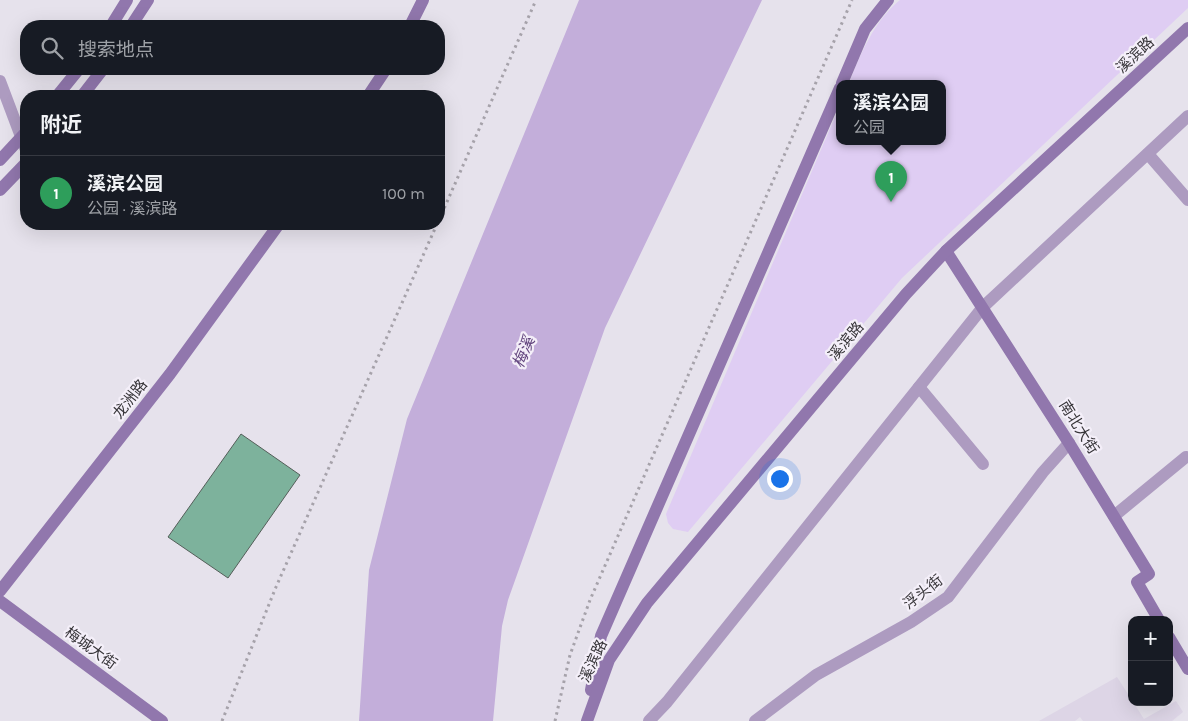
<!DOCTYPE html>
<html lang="zh">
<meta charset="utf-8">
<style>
:root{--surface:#171b24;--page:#20242c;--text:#f1f3f6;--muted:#9ea1a6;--line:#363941;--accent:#2563eb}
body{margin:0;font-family:Karla,"Noto Sans SC",sans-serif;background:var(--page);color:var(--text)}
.controls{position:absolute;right:15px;bottom:15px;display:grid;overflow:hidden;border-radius:10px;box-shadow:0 5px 20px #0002}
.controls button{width:45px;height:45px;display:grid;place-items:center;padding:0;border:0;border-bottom:1px solid var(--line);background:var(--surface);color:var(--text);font:25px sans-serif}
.you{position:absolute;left:779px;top:478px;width:18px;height:18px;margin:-12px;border:4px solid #fff;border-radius:50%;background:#1a73e8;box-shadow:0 0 0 8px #1a73e833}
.badge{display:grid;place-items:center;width:32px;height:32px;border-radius:50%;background:var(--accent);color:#fff;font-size:16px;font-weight:700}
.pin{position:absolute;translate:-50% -41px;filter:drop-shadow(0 1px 2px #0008)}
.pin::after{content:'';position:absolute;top:26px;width:18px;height:15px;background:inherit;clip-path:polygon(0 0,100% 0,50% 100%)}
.popup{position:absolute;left:836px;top:80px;width:110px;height:65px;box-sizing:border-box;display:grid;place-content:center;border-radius:10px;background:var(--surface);filter:drop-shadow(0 1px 4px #0005);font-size:16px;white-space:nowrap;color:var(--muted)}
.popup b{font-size:19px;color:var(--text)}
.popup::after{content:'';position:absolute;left:50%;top:100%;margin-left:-10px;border:10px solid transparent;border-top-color:var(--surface)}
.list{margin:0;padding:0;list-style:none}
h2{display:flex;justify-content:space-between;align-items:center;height:65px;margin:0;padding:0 20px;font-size:21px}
h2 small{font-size:16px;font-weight:400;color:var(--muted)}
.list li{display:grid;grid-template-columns:32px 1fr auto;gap:15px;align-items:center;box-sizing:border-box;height:75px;padding:0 20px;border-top:1px solid var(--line)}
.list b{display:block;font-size:19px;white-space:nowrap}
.list p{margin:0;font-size:16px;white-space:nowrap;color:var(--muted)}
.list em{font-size:16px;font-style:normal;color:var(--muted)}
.icon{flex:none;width:28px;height:28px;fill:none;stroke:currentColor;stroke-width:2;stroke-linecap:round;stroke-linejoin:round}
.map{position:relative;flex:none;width:1188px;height:721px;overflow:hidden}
.search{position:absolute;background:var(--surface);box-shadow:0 5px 20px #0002;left:20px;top:20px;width:425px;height:55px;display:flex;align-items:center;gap:12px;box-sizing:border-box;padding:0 18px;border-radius:20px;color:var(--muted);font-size:19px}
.panel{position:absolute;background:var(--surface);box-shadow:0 5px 20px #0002;left:20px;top:90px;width:425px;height:140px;border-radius:20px}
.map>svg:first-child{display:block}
.built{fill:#ddd5e6}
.green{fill:#dfcdf3}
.water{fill:#c3aeda}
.building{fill:#7db29c;stroke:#545e59}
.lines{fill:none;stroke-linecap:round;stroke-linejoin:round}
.path{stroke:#a6a2aa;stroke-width:3;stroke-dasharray:2.5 4;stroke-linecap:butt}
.street{stroke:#ad9bc0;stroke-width:12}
.secondary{stroke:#9177ad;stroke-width:12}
.labels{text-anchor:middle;stroke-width:4.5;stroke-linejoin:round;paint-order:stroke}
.street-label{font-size:15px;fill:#373539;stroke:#f4eff9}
.water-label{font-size:16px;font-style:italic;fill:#62457e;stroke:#f4eff9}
</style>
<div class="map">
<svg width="1188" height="721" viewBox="0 0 1188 721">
<rect width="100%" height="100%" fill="#e6e2ec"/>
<path class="built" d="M 1117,677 L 1144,719 L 1176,701 L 1183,712 L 1172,721 L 1083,721 L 1080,717 L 1075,721 L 1039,721 Z"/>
<path class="green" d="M 900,0 L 1188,0 L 1188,8 L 902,278 L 688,532 L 673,529 L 668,523 L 666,514 L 840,105 L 840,141 L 942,141 L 942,83 L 849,83 C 861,53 874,21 900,0 Z"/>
<path class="water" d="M 579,0 L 762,0 L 605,328 L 508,600 L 502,626 L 493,721 L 359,721 L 369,570 L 407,419 Z"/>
<path class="building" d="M 241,434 L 300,475 L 228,578 L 168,537 Z"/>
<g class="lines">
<g class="path">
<path d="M 439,220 L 536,0"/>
<path d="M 222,721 L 276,587 L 437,224"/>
<path d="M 555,721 L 570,655 L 590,600 L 852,0"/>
</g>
<g class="street">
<path d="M 0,81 L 26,150"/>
<path d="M 1148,154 L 1188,200"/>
<path d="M 919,387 L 983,464"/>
<path d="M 1114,516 L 1186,457"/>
<path d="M 649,721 L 667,702 L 983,307 L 1188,116"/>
<path d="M 755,721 L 816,675 L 911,622 L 948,597 L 1043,472 L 1069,443"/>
</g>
<g class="secondary">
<path d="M 111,26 L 127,0"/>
<path d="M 131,26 L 148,0"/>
<path d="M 410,26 L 423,0"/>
<path d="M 842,83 L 865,29 L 888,0"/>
<path d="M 57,96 L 79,69"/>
<path d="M 82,96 L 103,69"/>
<path d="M 368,96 L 386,69"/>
<path d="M 0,160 L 26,132"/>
<path d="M 0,190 L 26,163"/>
<path d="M 946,251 L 1069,443 L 1149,574 L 1137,582 L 1159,620"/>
<path d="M 0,591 L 170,374 L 279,224"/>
<path d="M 0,601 L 162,721"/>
<path d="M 1169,637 L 1188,669"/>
<path d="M 591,690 L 601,636 L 840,88"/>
<path d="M 587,721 L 609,660 L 647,603 L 906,294 L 946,251 L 1188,28"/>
</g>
</g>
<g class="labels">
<g class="street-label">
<text transform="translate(1135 55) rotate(-43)" y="5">溪滨路</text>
<text transform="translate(846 341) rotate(-50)" y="5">溪滨路</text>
<text transform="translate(130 399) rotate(-52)" y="5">龙洲路</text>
<text transform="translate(1079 427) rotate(58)" y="5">南北大街</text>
<text transform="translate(923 592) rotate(-38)" y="5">浮头街</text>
<text transform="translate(91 648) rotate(36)" y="5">梅城大街</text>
<text transform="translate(593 661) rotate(-65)" y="5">溪滨路</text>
</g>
<g class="water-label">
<text transform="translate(523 352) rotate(-67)" y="6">梅溪</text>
</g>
</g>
</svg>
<div class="controls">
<button>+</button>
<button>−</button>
</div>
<div class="you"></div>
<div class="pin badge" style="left:891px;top:202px;background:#2e9e5b">1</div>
<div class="popup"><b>溪滨公园</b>公园</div>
<div class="search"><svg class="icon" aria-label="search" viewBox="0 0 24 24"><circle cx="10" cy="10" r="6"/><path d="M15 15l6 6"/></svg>搜索地点</div>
<section class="panel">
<h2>附近<small></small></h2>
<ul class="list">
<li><span class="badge" style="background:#2e9e5b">1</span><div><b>溪滨公园</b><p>公园 · 溪滨路</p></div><em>100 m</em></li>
</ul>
</section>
</div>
